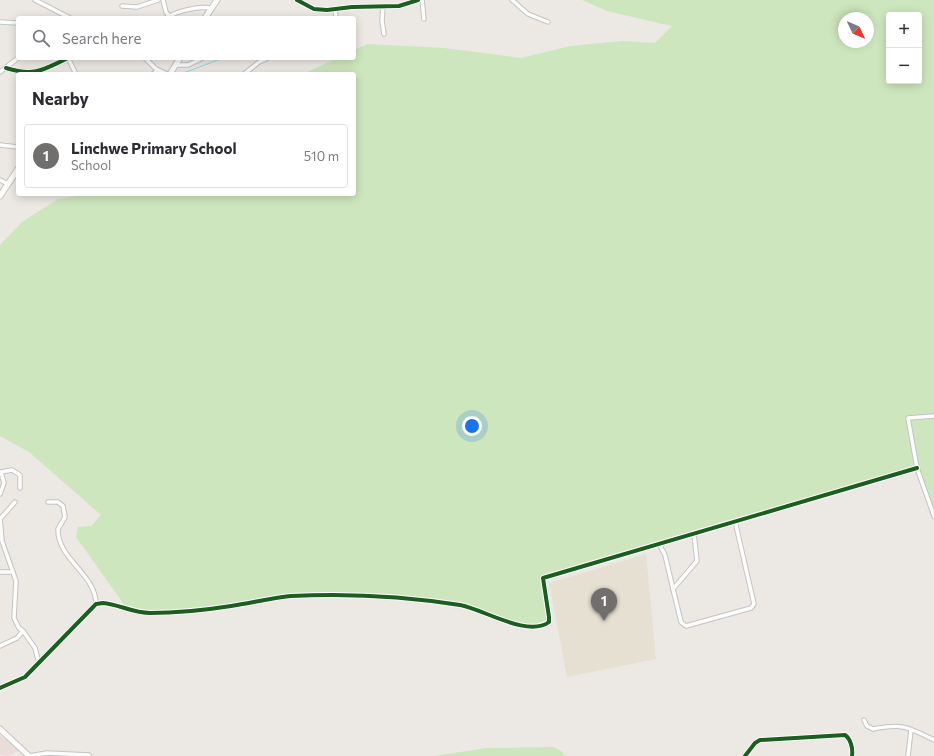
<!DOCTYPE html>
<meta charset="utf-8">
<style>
:root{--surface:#fff;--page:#f2f2f3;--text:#2b2b33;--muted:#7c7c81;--line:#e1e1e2;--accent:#706f6e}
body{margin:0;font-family:Commissioner,sans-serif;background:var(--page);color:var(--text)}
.controls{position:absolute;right:12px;top:12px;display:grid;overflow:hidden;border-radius:4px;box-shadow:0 2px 10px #0003}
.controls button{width:36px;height:36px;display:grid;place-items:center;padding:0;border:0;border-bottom:1px solid var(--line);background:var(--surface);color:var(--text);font:20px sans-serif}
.compass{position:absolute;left:838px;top:12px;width:36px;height:36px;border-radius:50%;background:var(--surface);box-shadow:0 2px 10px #0003;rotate:134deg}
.you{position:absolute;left:472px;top:426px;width:14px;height:14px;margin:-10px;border:3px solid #fff;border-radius:50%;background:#1a73e8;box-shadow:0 0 0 6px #1a73e833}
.badge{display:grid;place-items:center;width:26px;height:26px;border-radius:50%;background:var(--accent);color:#fff;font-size:13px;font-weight:700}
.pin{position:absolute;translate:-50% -33px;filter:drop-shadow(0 1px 2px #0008)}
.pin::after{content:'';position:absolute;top:21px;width:14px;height:12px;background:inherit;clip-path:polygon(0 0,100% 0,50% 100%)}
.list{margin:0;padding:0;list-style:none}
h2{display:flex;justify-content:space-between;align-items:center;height:52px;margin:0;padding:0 16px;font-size:17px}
h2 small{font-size:13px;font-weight:400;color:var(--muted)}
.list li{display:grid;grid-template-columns:26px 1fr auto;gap:12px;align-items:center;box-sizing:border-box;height:64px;margin:0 8px 8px;padding:0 8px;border:1px solid var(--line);border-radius:4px}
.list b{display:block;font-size:15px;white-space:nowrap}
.list p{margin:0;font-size:13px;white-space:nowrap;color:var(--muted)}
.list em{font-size:13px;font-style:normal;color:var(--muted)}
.icon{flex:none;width:22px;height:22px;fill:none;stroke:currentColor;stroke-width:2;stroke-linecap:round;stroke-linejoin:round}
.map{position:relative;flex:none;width:934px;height:756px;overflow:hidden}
.search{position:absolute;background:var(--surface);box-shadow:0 2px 10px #0003;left:16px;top:16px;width:340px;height:44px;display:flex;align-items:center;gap:10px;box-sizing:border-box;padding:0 14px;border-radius:4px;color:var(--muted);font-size:15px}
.panel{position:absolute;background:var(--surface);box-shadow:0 2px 10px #0003;left:16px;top:72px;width:340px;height:124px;border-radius:4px}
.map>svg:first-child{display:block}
.education{fill:#e6e0d3}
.medical{fill:#e9dcdb}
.green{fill:#cee6be;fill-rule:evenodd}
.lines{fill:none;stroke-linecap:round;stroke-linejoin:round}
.stream{stroke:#99d6ec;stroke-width:1}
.street-casing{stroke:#c5c4c5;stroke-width:5.5}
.secondary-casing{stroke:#c5c4c5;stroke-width:7}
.street{stroke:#fcfcfb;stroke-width:3.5}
.secondary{stroke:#fcfcfb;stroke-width:5}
.cycleway-casing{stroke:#fff;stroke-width:6}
.cycleway{stroke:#1b5e20;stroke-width:4}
</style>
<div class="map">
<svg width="934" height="756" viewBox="0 0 934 756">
<rect width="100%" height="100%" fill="#ece8e4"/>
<path class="education" d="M 646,554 L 656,659 L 567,677 L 549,583 Z"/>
<path class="medical" d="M 0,735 L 19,750 L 9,756 L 0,755 Z"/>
<g class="green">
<path d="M 582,0 L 934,0 L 934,516 L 917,468 L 544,578 L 549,622 L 544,625 L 528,627 L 514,623 L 469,607 L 367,595 L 290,596 L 230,606 L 149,613 L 128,610 L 76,537 L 78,527 L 91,526 L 101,515 L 29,452 L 0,436 L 0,245 L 22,222 L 58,199 L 89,194 L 354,194 L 354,74 L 303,74 L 337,58 L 354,58 L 354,50 L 368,44 L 444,48 L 521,58 L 570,46 L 623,41 L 655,43 L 672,26 L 607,11 ZM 889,15 L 919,15 L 919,81 L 889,81 ZM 844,18 L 868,18 L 868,42 L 844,42 Z"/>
<path d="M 553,747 L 561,751 L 565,756 L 434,756 L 487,748 Z"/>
</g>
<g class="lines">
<path class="stream" d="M 181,74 L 223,58"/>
<defs>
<g id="street">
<path d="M 35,0 L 70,18"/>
<path d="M 163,0 L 166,12 L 169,16"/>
<path d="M 297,0 L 314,9 L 327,10 L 352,7 L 399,6 L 418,0"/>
<path d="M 422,0 L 424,19"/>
<path d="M 512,0 L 528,14 L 548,22"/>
<path d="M 122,6 L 137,7 L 158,0"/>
<path d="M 383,6 L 382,21 L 384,34"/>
<path d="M 335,9 L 336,18"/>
<path d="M 166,18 C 177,11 198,6 211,8"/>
<path d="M 0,22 L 18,23"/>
<path d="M 68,58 L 76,74"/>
<path d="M 145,58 L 156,69 L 167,74"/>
<path d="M 176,65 L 188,65 L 203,58"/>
<path d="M 6,68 C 35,77 42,70 68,58"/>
<path d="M 0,72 L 18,58"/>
<path d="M 153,74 L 158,70"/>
<path d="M 244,74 L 259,62 L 268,58"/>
<path d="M 0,145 L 18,147"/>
<path d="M 0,180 L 8,184"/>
<path d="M 934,416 L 908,418 L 917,468 L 934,516"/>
<path d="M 0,494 L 4,483 L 1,472 L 12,470 L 20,475 L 20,488"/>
<path d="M 48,502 L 58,502 L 63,506 L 65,517 L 58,529 C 57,559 96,574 96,604"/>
<path d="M 0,518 L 2,541 L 16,581 L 14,618 L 19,628 L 23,631 L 35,648 L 39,663"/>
<path d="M 0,519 L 15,502"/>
<path d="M 694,534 L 697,561 L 673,589 L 681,622 L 686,626 L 751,608 L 754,604 L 735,521"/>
<path d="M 659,544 L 665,555 L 673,589"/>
<path d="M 0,572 L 13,572"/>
<path d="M 0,646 L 17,638 L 23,631"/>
<path d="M 0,688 L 25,677 L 96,604 L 103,603 C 118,604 133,613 150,613 C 175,613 206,610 231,606 C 251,603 271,598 291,596 C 348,593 403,596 460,605 C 483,609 528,638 549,622 L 549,617 L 543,578 L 917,468"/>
<path d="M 864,720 L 867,726 L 873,729 C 902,723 908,727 934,740"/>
<path d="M 29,756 L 47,753 L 89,755"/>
<path d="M 745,756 L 755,743 L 760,740 L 845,735 C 851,739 853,749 852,756"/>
<path d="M 908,756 L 911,730"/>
</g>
<g id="secondary">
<path d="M 205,18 L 217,0"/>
<path d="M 170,74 L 180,58"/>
<path d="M 0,196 L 18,169"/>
<path d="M 0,729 L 29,756"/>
</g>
</defs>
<use href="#street" class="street-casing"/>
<use href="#secondary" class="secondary-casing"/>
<use href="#street" class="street"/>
<use href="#secondary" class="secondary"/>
<defs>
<g id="cycleway">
<path d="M 297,0 L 314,9 L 327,10 L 352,7 L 399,6 L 418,0"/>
<path d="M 6,68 C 35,77 42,70 68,58"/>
<path d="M 0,688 L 25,677 L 96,604 L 103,603 C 118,604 133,613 150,613 C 175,613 206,610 231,606 C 251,603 271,598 291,596 C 348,593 403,596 460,605 C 483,609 528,638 549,622 L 549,617 L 543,578 L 917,468"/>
<path d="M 745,756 L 755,743 L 760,740 L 845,735 C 851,739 853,749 852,756"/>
</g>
</defs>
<use href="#cycleway" class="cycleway-casing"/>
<use href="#cycleway" class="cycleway"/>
</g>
</svg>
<div class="controls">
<button>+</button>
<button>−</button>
</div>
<svg class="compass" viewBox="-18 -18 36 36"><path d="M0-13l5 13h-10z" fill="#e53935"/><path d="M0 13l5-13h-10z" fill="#7c7c81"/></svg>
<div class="you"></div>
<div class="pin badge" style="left:604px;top:621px">1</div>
<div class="search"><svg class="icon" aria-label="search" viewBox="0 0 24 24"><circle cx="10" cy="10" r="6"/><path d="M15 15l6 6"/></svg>Search here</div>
<section class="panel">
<h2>Nearby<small></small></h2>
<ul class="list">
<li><span class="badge">1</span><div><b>Linchwe Primary School</b><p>School</p></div><em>510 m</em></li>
</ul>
</section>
</div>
